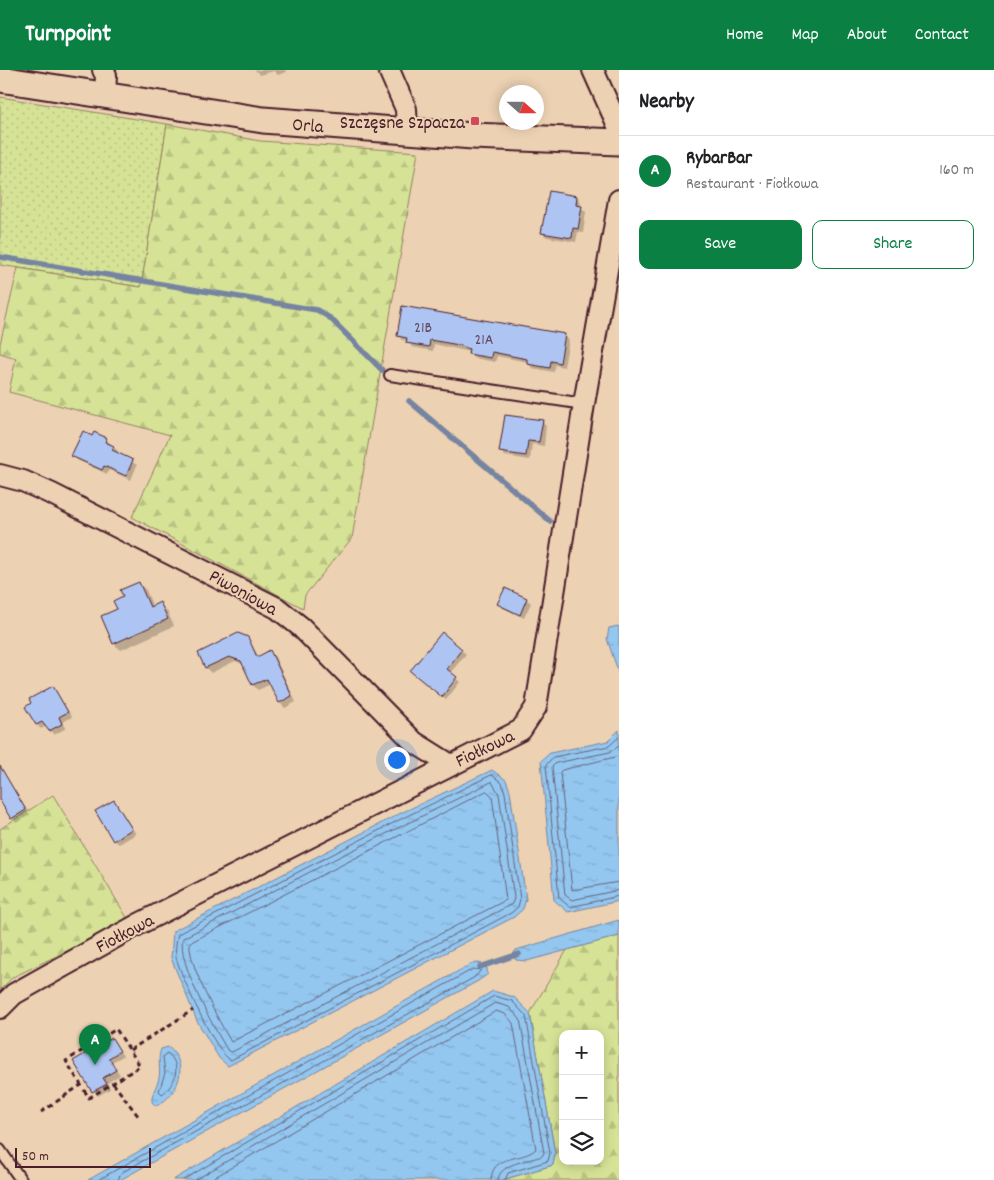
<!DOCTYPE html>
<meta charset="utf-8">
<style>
:root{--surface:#fff;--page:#f6f6f6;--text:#202124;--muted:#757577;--line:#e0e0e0;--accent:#0b8043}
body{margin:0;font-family:Dekko,sans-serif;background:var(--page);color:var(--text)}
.controls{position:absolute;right:15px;bottom:15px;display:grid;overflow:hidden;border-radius:10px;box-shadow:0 2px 12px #0003}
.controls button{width:45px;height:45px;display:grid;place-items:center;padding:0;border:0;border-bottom:1px solid var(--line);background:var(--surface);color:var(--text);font:25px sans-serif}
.compass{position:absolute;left:499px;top:15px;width:45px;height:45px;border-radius:50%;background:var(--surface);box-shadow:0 2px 12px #0003;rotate:111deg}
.scale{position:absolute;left:15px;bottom:12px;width:136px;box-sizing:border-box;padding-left:5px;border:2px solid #4a1f2b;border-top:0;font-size:14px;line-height:18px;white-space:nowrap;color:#4a1f2b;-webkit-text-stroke:4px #ecd2b3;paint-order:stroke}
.you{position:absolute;left:396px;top:689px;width:18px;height:18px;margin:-12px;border:4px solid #fff;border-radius:50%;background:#1a73e8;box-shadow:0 0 0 8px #1a73e833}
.badge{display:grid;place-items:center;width:32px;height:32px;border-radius:50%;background:var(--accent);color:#fff;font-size:16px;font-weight:700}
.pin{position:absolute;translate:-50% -41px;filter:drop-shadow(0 1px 2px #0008)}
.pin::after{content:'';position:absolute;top:26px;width:18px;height:15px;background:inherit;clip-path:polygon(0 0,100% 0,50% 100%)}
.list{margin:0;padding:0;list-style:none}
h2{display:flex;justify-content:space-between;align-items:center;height:65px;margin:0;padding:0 20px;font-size:21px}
h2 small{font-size:16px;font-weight:400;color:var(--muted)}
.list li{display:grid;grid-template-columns:32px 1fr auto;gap:15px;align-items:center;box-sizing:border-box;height:70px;padding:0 20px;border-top:1px solid var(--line)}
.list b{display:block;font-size:19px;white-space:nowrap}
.list p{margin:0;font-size:16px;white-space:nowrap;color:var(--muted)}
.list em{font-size:16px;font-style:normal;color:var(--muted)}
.actions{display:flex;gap:10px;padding:15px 20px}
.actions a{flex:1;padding:11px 0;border:1px solid var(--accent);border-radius:10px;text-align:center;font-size:18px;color:var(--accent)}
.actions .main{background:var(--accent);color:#fff}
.icon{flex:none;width:28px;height:28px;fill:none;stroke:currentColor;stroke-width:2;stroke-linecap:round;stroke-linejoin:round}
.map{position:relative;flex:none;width:619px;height:1110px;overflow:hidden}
header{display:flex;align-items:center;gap:30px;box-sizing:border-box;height:70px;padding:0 25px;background:var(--accent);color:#fff}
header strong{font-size:24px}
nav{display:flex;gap:28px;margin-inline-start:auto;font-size:18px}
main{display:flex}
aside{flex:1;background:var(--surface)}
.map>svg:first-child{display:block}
.grass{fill:url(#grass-dots);stroke:#908160}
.forest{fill:url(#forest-firs);stroke:#908160;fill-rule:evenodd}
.water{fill:url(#water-ripples);stroke:#7684a1}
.shadow{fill:#0003}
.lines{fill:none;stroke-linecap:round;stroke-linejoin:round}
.shore{stroke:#67627a;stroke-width:1}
.stream{stroke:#7684a1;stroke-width:5.5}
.building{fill:#aec5f3;stroke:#4a1f2b}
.service-casing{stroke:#4a1f2b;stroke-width:14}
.minor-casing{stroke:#4a1f2b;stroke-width:24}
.tertiary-casing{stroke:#4a1f2b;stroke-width:29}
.path{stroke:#4a1f2b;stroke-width:3;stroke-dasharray:5 4;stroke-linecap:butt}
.service{stroke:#ecd2b3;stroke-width:10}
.minor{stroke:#ecd2b3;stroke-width:20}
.tertiary{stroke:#ecd2b3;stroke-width:25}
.poi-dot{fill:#d1495b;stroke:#ecd2b3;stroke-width:2}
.labels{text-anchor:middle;stroke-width:4;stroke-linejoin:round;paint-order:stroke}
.number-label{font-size:16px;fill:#63485d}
.poi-label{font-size:19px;fill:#4a1f2b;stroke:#ecd2b3;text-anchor:end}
.street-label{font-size:19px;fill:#4a1f2b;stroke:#ecd2b3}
</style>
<header>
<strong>Turnpoint</strong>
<nav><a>Home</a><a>Map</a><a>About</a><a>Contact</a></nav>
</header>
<main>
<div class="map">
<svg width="619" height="1110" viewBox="0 0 619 1110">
<defs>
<pattern id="grass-dots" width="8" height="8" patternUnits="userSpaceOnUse" patternTransform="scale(1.25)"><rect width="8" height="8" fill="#d6e396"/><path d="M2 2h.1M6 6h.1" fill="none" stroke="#b9c281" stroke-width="1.8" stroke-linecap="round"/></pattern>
<pattern id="forest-firs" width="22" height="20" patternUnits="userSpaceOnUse" patternTransform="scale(1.25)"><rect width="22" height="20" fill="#d6e396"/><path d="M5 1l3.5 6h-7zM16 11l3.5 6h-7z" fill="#b9c281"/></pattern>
<pattern id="water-ripples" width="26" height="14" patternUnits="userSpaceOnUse" patternTransform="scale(1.25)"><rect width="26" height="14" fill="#93c7f0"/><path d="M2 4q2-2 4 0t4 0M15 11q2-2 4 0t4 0" fill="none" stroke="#80aace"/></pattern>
</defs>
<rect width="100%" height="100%" fill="#ecd2b3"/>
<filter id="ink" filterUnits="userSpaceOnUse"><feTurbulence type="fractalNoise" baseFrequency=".02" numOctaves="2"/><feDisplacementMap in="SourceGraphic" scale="10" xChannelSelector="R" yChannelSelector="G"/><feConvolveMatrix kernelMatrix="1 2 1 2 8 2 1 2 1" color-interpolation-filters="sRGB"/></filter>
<g filter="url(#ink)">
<path class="grass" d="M 0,27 L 167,54 L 141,217 L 0,195 Z"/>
<g class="forest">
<path d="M 167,54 L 260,71 L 418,82 L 352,468 L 305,525 L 303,538 L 132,447 L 170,365 L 9,322 L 16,288 L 0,283 L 0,274 L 18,198 L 141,217 Z"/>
<path d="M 53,725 L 129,851 L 13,907 L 0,920 L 0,759 Z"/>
<path d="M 619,866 L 619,1110 L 502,1110 L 553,1095 L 555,1083 L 530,943 L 567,880 ZM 563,964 L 600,964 L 600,1091 L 563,1091 Z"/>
</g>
<g class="water">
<path d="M 618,556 L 619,557 L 619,604 L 607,569 L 609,558 Z"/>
<path d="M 619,660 L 619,831 L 568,842 L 554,830 L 541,691 L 550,683 L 608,671 Z"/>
<path d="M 492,700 L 506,710 L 510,721 L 526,829 L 523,839 L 514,847 L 228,996 L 219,988 L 197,951 L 171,888 L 173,861 L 401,743 Z"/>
<path d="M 619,850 L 619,866 L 527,891 L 516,890 L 512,886 L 516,880 Z"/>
<path d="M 478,893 L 486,895 L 488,904 L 478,911 L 120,1110 L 88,1110 L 471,894 Z"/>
<path d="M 493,921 L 514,927 L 530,943 L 555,1083 L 553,1095 L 502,1110 L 173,1110 Z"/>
<path d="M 168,977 C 190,994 179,1025 156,1036 L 152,1032 C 151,1023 157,1017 159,1008 C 161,998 157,989 161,979 Z"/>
</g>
<g class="shadow">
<path d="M 255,0 L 285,0 L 286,2 L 278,5 L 274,1 L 260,5 Z"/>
<path d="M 577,127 L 581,132 L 580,137 L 586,142 L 583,163 L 578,162 L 576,172 L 547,167 L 542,163 Z"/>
<path d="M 564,265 L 569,270 L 564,297 L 555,295 L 554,302 L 532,298 L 528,292 L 497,286 L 495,292 L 474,288 L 470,282 L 434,274 L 433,281 L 412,277 L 408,271 L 402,270 L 398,266 Z"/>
<path d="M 542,351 L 546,356 L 544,376 L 532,374 L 530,390 L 505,386 L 501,382 Z"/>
<path d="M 93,367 L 106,369 L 118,381 L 117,383 L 137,395 L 131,410 L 109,400 L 107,404 L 77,390 L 73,385 Z"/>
<path d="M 139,514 L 146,520 L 153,537 L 160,534 L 167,541 L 174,556 L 121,580 L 114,574 L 103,547 L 118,540 L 125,527 Z"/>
<path d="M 526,529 L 531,533 L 524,548 L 503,538 L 498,534 Z"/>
<path d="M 442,564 L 466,584 L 450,603 L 460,612 L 446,630 L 416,605 Z"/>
<path d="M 247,568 L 259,587 L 270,582 L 275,587 L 296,632 L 285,638 L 280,633 L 271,614 L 258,620 L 253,615 L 244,595 L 235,591 L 211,603 L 206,598 L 199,584 Z"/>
<path d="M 53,617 L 72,647 L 63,652 L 66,658 L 54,665 L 47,656 L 41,659 L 37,655 L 27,637 Z"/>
<path d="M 9,712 L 30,745 L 16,753 L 0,729 L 0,718 Z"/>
<path d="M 114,731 L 136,764 L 119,774 L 114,770 Z"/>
<path d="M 112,969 L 123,986 L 112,992 L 120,1005 L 107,1013 L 110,1019 L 98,1026 L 75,991 Z"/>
</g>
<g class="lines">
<g class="shore">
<path d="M 619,667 L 609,676 L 553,687 L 546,695 L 559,828 L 570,837 L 619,826"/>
<path d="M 619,676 L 610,682 L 556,693 L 552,697 L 565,825 L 572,830 L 619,820"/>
<path d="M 619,686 L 562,700 L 560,702 L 572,820 L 619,812"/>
<path d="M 492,705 L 502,713 L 505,723 L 520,829 L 518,837 L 511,843 L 231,990 C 217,986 180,904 176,887 C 175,880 176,871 178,864 L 403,748 Z"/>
<path d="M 492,712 L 499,724 L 514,828 L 512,834 L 232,982 L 228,981 C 215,960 176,891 183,868 L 333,790 Z"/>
<path d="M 487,721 L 492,726 L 506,830 L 231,972 C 220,953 187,893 190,873 Z"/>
<path d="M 167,983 C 183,994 175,1016 162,1024 L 159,1021 L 165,1003 L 163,987 Z"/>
<path d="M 98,1110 L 473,899 L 481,900 L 475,907 L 121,1103 L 118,1110"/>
<path d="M 183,1110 L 494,926 L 512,931 L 526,946 L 550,1083 L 548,1091 L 508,1103 L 505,1110"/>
<path d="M 195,1110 L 495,933 L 509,937 L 520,949 L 544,1083 L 542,1086 C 529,1091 499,1093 498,1110"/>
<path d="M 210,1110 L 496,941 L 505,944 L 513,953 L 536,1079 C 522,1092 492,1083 491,1110"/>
</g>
<g class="stream">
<path d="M 0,187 L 317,240 L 330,248 L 382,300"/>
<path d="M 409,331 L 550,451"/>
<path d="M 480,897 L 519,884"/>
</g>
</g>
<g class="building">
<path d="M 549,121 L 577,126 L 576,135 L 582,136 L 578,159 L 573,158 L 572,168 L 541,163 Z"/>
<path d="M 402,236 L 565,264 L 560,293 L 551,291 L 550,298 L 527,294 L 527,289 L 492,282 L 491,288 L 468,284 L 469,279 L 459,275 L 430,270 L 429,277 L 406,273 L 407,268 L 397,266 Z"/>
<path d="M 505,345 L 543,350 L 539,372 L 528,371 L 526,386 L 499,382 Z"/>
<path d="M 83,361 L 92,366 L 94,362 L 107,368 L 105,372 L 114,376 L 112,380 L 133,390 L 126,406 L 104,396 L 102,400 L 71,386 Z"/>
<path d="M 139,512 L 150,537 L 160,532 L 168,549 L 113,574 L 101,546 L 117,539 L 113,531 L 123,526 L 120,520 Z"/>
<path d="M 505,518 L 527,528 L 520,545 L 497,534 Z"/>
<path d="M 442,562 L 462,579 L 447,599 L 457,607 L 442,627 L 410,601 Z"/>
<path d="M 238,563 L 248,567 L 257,587 L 270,580 L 292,626 L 279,633 L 267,609 L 252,615 L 241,591 L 229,587 L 205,598 L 198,583 Z"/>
<path d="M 53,616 L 68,642 L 59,647 L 62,654 L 49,661 L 42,652 L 36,655 L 25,637 L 31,633 L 29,629 Z"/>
<path d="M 0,696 L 26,740 L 11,749 L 0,731 Z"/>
<path d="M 114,730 L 132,759 L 113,771 L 95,741 Z"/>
<path d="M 112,968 L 120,981 L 109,988 L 116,1000 L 103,1008 L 107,1014 L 92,1022 L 73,991 Z"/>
</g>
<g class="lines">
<defs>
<g id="service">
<path d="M 390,305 L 584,334"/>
<path d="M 0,1080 L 21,1110"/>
</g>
<g id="minor">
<path d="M 103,0 L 106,5 L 105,26"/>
<path d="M 389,0 L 406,39 L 407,61"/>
<path d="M 593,0 L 619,58"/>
<path d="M 0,405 L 23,411 L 52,424 L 277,538 L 301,557 L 414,672 L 449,694"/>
<path d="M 0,938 L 14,924 L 139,854 L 521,660 L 536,637 L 584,334 L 619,130"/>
</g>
<path id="tertiary" d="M 0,9 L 263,50 L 473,66 L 619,72"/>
</defs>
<use href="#service" class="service-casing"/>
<use href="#minor" class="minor-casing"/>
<use href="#tertiary" class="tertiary-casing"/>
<g class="path">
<path d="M 130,980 L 193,940"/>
<path d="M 113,1013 L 139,1047"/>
<path d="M 41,1042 L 81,1015 L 89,1028 L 140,996 L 116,959 L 66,991 L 81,1015"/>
</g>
<use href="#service" class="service"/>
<use href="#minor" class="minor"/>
<use href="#tertiary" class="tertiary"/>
</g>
</g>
<rect class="poi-dot" x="470" y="46" width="10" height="10" rx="2.5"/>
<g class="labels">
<g class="number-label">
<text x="423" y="262">21B</text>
<text x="484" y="274">21A</text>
</g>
<g class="poi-label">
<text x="465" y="58">Szczęsne Szpacza</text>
</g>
<g class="street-label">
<text transform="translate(308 54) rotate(5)" y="7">Orla</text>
<text transform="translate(244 521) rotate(29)" y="7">Piwoniowa</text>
<text transform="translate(484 677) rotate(-26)" y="7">Fiołkowa</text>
<text transform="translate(124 862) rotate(-28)" y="7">Fiołkowa</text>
</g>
</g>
</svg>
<div class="controls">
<button>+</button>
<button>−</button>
<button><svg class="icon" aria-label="layers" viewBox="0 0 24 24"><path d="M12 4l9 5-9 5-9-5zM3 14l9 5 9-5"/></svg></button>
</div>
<svg class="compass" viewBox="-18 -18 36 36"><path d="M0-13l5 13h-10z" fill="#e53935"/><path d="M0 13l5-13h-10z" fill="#757577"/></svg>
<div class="scale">50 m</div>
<div class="you"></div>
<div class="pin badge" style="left:95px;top:995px">A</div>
</div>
<aside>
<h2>Nearby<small></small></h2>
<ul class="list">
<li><span class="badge">A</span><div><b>RybarBar</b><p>Restaurant · Fiołkowa</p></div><em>160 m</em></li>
</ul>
<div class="actions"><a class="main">Save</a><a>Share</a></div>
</aside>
</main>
